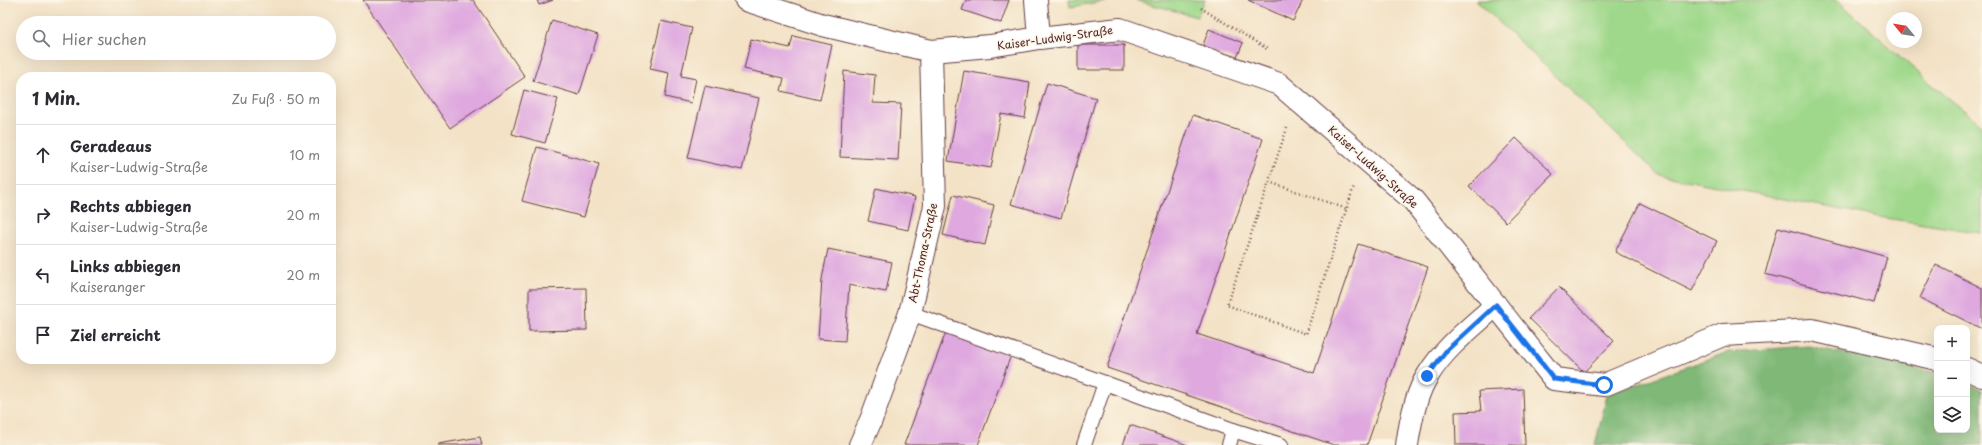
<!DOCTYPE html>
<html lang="de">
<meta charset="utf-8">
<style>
:root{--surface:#fff;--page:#f7f7f7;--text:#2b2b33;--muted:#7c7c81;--line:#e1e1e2}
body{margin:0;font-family:"Playpen Sans",sans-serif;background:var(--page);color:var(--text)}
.controls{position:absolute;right:12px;bottom:12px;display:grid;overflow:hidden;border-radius:8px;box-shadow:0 4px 16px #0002}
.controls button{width:36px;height:36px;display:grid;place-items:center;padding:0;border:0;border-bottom:1px solid var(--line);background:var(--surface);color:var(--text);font:20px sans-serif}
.compass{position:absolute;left:1886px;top:12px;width:36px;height:36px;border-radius:50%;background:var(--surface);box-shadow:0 4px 16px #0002;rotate:300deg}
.stop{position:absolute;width:12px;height:12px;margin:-9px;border:3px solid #1a73e8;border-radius:50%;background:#fff}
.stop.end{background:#1a73e8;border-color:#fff;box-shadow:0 1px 4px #0008}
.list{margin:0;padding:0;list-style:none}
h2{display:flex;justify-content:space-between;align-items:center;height:52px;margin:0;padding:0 16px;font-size:17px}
h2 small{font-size:13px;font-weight:400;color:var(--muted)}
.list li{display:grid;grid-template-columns:26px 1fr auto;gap:12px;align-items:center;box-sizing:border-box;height:60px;padding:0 16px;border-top:1px solid var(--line)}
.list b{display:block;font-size:15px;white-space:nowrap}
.list p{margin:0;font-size:13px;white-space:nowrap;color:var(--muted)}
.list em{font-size:13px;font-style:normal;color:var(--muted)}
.icon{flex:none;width:22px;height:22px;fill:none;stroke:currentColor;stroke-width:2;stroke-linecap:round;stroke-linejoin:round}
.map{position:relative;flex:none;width:1982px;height:445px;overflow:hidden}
.search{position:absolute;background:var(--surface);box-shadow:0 4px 16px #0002;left:16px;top:16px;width:320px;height:44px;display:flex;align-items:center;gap:10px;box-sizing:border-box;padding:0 14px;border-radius:22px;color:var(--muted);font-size:15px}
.panel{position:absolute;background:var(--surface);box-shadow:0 4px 16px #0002;left:16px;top:72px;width:320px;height:292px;border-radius:16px}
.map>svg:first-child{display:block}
.green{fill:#9fd88b;stroke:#747c5b}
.forest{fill:#7fb877;stroke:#646c51}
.building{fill:#dfa9e0}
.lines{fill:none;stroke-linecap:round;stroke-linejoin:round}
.service-casing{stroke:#633c42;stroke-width:16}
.minor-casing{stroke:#633c42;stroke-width:24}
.path{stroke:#633c42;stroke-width:2.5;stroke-dasharray:1 3;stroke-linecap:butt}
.service{stroke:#fff;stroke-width:14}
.minor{stroke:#fff;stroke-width:22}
.route{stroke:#1a73e8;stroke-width:5}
.labels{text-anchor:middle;stroke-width:3;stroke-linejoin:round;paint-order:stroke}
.street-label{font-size:11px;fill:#4a1f2b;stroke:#fcf5e5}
</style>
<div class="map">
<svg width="1982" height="445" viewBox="0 0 1982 445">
<rect width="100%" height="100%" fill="#fcf5e5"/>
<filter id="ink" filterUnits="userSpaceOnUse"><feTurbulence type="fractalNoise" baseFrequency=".025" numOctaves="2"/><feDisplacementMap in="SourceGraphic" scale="8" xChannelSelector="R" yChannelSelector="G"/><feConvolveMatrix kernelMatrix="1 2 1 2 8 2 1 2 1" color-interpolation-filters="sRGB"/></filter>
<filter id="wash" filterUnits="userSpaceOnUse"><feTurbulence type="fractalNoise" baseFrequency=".012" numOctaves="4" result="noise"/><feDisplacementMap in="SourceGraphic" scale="16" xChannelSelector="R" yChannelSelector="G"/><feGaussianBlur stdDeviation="0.9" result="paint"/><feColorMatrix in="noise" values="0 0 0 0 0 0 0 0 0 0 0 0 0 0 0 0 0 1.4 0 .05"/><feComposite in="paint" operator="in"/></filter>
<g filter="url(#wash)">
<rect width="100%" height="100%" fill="#f3e2c6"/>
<g class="green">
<path d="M 1069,0 L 1111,0 L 1070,7 Z"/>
<path d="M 1135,0 L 1205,0 L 1197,17 Z"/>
<path d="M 1476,0 L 1837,0 L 1924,78 L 1982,125 L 1982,233 L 1879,217 L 1659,175 Z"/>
</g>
<path class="forest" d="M 1809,346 L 1937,373 L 1937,430 L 1967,430 L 1967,383 L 1982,390 L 1982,445 L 1595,445 L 1607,395 L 1728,352 Z"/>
<g id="blocks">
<g class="building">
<path d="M 363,0 L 473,0 L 525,77 L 450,128 Z"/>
<path d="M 537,0 L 553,0 L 539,5 Z"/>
<path d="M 966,0 L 1009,0 L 1001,23 L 962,10 Z"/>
<path d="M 1248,0 L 1303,0 L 1293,21 Z"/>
<path d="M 552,20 L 598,35 L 579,95 L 533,81 Z"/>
<path d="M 661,21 L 692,28 L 681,76 L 696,79 L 691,103 L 665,97 L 669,73 L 650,69 Z"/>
<path d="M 1209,29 L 1243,43 L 1236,60 L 1202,48 Z"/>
<path d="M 793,36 L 832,45 L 820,100 L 781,91 L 784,78 L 744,69 L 751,39 L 790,48 Z"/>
<rect x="1078" y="45" width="46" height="25"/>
<path d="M 844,71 L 875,75 L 873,103 L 901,104 L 898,160 L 840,157 Z"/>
<path d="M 964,71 L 1030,82 L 1025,118 L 1001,114 L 991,168 L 948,161 Z"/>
<path d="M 1047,83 L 1096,98 L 1061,218 L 1011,204 Z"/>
<path d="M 705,86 L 759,98 L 742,170 L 688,158 Z"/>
<path d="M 524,90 L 558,99 L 545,143 L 512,134 Z"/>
<path d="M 1193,115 L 1263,139 L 1197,334 L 1314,373 L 1358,244 L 1428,267 L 1367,445 L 1334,445 L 1107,368 Z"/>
<path d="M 1516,138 L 1553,174 L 1506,222 L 1469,186 Z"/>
<path d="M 537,147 L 599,164 L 584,217 L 522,201 Z"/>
<path d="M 876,188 L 915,197 L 908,230 L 868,221 Z"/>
<path d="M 953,195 L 994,205 L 985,245 L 943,235 Z"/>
<path d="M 1640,203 L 1717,241 L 1692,291 L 1615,252 Z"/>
<path d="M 1778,227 L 1887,257 L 1874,303 L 1765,274 Z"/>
<path d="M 828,249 L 892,262 L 886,292 L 849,285 L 845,341 L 818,339 L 822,279 Z"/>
<path d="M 1936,265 L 1982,288 L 1982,329 L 1920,298 Z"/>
<path d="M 1559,287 L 1614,341 L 1584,372 L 1529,318 Z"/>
<path d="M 586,288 L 587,330 L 529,331 L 529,289 Z"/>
<path d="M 946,332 L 1011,355 L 978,445 L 904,445 Z"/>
<path d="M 1523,389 L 1525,445 L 1456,445 L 1455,412 L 1481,411 L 1479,391 Z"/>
<path d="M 1130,425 L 1188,445 L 1123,445 Z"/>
<path d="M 480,437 L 482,445 L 438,445 L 438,444 Z"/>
</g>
</g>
</g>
<g filter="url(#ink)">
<use href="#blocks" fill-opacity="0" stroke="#633c42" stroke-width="1"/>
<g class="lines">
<defs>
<g id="service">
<path d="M 910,313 L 1105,383 L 1084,445"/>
<path d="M 1105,383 L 1233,430"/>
<path d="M 1229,445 L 1233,430 L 1281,445"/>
</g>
<g id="minor">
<path d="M 746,0 L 823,25 L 931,51 L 990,46 L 1039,38 L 1120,29 L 1279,84 L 1413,200 L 1554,379 L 1604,385 L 1723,335 L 1812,330 L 1937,359"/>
<path d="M 1036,0 L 1039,38"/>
<path d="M 1967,369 L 1982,376"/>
<path d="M 860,445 L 871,420 L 910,313 L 935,206 L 931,51"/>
<path d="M 1407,445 C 1410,424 1416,393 1428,375 C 1445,347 1472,327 1496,305"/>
</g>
</defs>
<use href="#service" class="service-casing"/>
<use href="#minor" class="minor-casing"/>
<g class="path">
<path d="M 1201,8 L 1267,49"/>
<path d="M 1287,128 L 1227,305 L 1306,334 L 1354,186"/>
<path d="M 1269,182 L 1347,209"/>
</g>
<use href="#service" class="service"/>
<use href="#minor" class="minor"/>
</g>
</g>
<g class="lines" filter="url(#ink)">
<path class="route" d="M 1427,376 L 1447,350 L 1496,305 L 1554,379 L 1604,385"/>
</g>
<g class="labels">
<g class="street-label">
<text transform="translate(1055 38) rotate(-8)" y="4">Kaiser-Ludwig-Straße</text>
<text transform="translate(1373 167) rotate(42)" y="4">Kaiser-Ludwig-Straße</text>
<text transform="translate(923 253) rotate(-78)" y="4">Abt-Thoma-Straße</text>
</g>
</g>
</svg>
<div class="controls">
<button>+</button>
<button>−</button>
<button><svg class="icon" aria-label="layers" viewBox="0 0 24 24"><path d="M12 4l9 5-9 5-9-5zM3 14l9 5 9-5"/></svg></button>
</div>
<svg class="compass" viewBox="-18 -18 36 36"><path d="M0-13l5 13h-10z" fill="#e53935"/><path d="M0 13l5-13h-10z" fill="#7c7c81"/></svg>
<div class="stop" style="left:1604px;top:385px"></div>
<div class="stop end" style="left:1427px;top:376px"></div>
<div class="search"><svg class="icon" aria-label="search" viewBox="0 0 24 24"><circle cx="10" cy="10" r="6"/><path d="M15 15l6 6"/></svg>Hier suchen</div>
<section class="panel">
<h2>1 Min.<small>Zu Fuß · 50 m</small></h2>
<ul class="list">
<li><svg class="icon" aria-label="ahead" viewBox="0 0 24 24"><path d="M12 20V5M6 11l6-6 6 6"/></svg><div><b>Geradeaus</b><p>Kaiser-Ludwig-Straße</p></div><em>10 m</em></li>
<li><svg class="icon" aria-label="right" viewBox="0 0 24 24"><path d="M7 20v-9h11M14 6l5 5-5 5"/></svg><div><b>Rechts abbiegen</b><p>Kaiser-Ludwig-Straße</p></div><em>20 m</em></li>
<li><svg class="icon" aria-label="left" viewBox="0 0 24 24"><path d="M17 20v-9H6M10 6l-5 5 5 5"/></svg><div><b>Links abbiegen</b><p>Kaiseranger</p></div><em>20 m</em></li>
<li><svg class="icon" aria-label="arrive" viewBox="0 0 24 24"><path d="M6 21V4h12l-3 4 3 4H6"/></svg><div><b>Ziel erreicht</b></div></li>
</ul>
</section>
</div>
